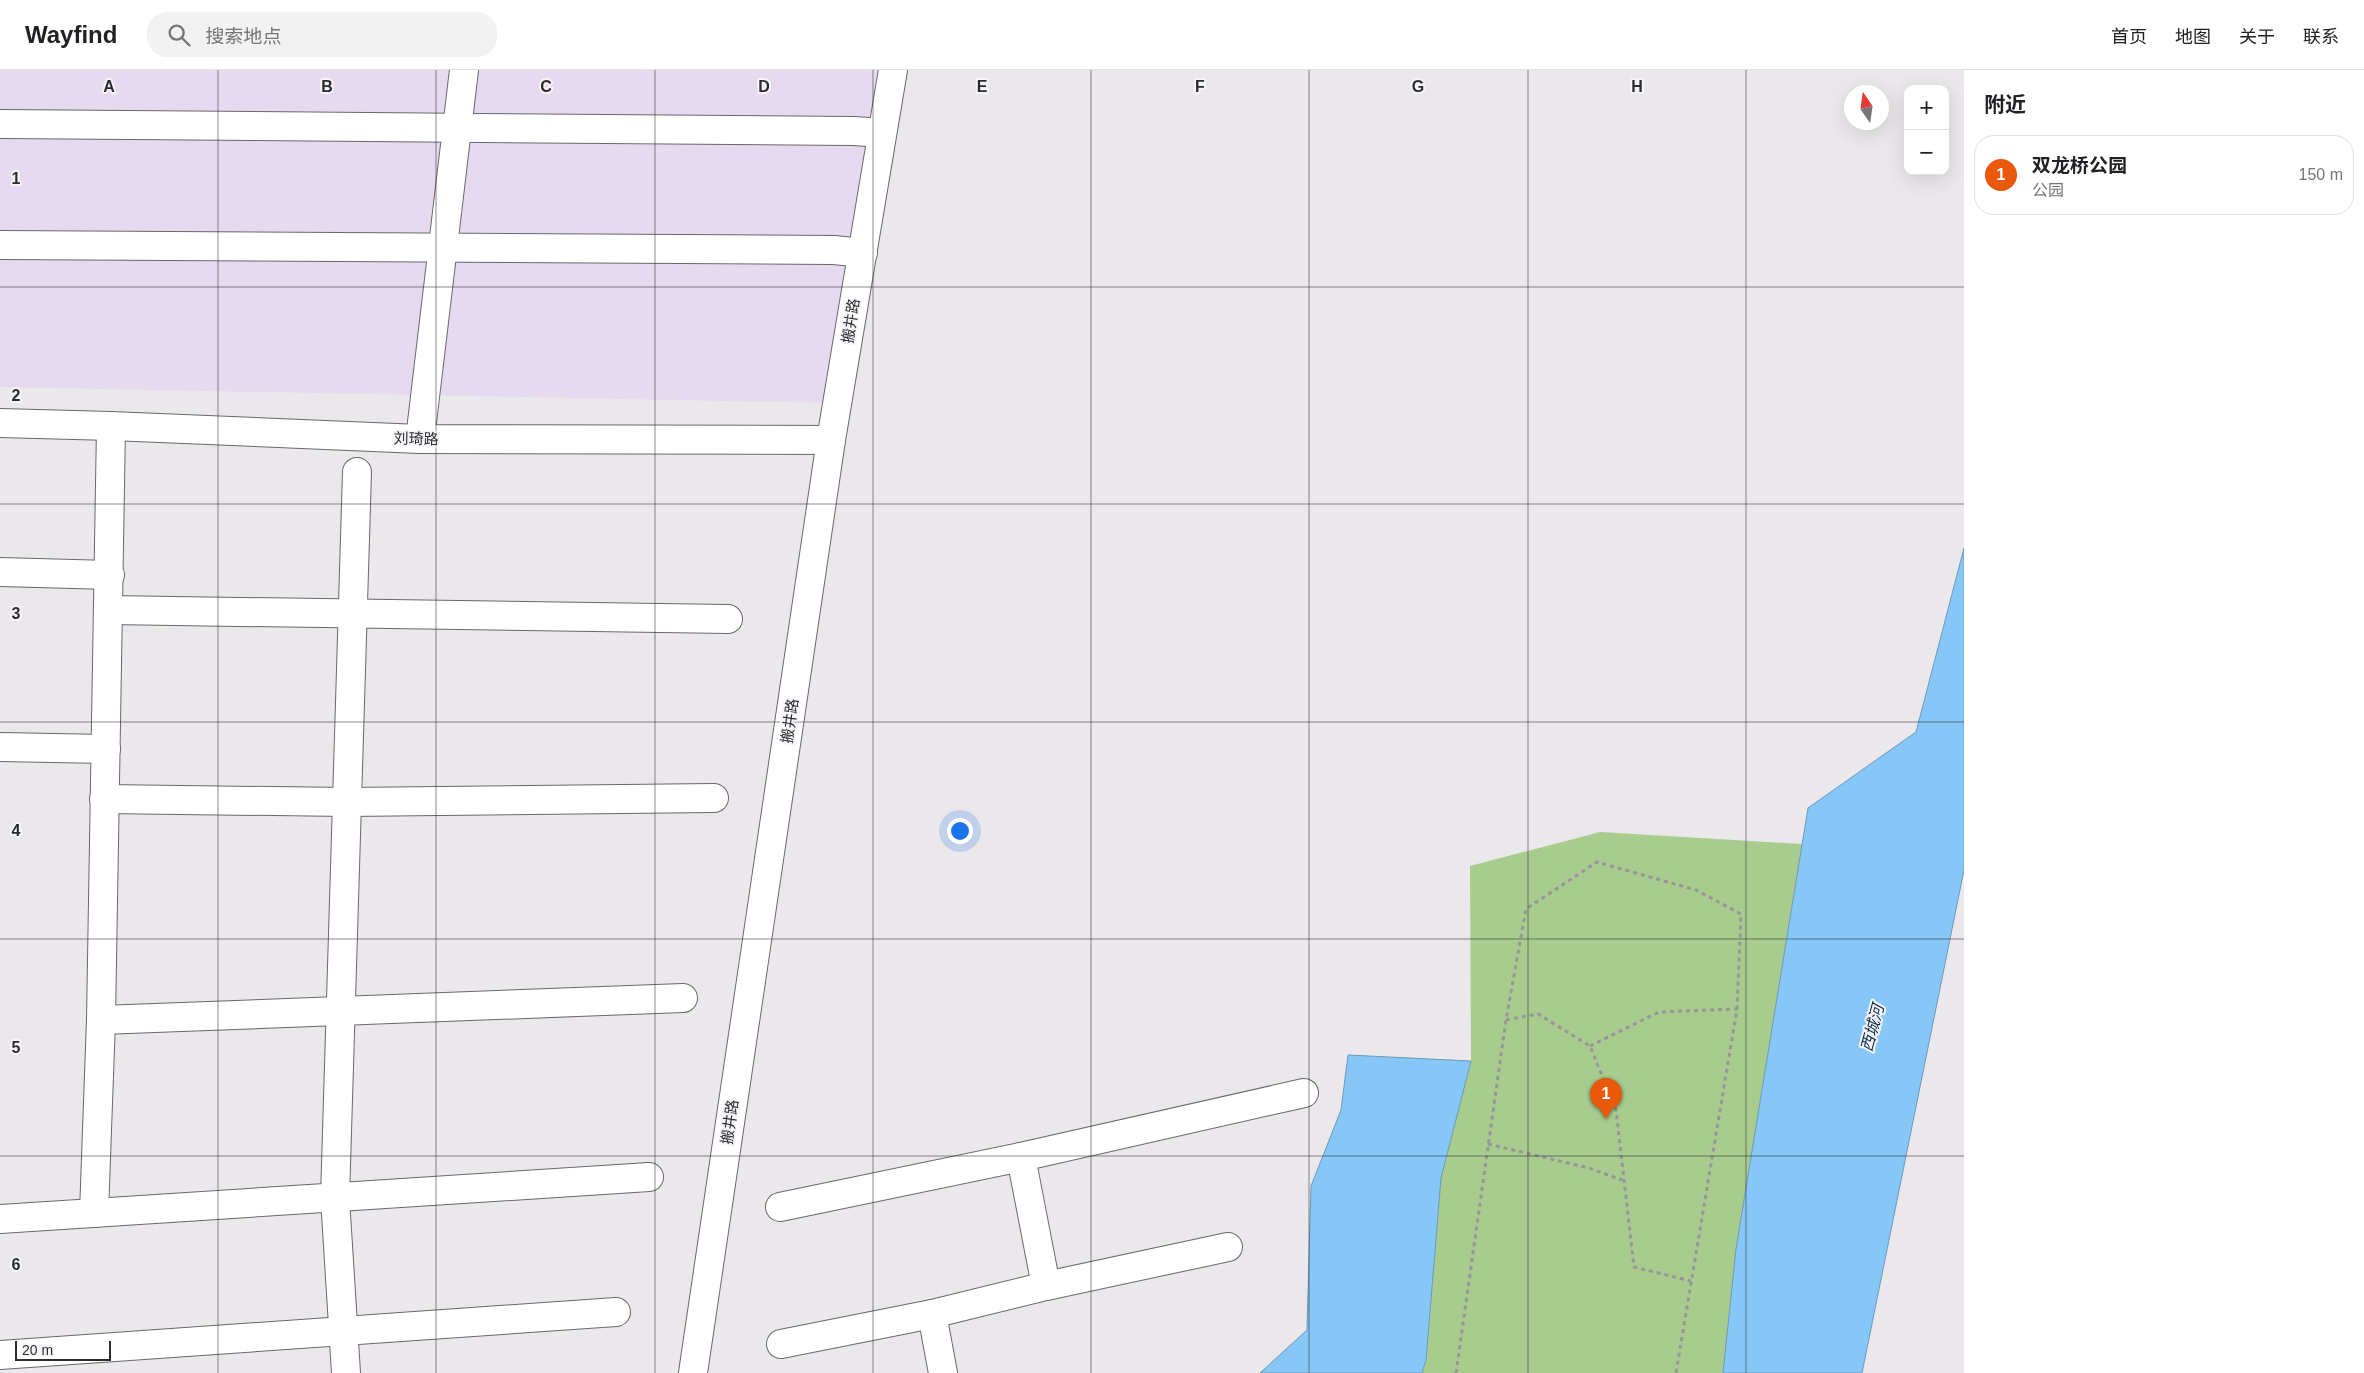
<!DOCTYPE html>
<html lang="zh">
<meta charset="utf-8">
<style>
:root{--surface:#fff;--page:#f2f2f2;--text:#202124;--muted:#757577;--line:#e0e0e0;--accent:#ea580c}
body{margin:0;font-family:Helvetica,"Noto Sans SC",sans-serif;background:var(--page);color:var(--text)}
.controls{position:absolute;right:15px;top:15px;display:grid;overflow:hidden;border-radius:10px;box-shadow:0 5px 20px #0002}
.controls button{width:45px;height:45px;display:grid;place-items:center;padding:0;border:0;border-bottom:1px solid var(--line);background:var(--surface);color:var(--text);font:25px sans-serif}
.compass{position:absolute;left:1844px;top:15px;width:45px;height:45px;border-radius:50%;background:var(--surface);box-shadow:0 5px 20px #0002;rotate:347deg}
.scale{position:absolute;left:15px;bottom:12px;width:96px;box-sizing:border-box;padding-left:5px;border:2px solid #2c2b2d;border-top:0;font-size:14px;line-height:18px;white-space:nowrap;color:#2c2b2d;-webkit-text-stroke:4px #f8f5fa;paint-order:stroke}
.you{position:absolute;left:959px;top:760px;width:18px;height:18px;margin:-12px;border:4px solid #fff;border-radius:50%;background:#1a73e8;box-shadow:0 0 0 8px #1a73e833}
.badge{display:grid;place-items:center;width:32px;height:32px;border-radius:50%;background:var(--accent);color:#fff;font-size:16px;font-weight:700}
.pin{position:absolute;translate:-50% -41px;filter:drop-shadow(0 1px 2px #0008)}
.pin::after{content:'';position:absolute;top:26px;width:18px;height:15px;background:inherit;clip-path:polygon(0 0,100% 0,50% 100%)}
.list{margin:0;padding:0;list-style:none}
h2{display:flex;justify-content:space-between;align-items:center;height:65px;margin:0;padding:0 20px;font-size:21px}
h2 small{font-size:16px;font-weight:400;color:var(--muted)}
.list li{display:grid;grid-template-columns:32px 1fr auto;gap:15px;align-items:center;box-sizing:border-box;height:80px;margin:0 10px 10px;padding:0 10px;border:1px solid var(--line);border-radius:20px}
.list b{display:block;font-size:19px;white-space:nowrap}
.list p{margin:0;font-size:16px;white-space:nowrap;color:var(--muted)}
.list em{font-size:16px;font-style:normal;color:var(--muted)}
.icon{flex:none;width:28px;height:28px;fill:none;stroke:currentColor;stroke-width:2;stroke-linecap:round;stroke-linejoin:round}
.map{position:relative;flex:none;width:1964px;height:1303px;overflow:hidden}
header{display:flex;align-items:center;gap:30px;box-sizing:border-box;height:70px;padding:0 25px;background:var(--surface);border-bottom:1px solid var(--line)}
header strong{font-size:24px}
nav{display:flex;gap:28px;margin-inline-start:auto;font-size:18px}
.search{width:350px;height:45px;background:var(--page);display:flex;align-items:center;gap:12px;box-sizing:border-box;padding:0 18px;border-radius:20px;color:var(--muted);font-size:19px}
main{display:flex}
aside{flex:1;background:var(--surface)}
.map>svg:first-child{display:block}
.commercial{fill:#e5daef}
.green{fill:#a7cc8e}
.water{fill:#87c7f7;stroke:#6c98ba}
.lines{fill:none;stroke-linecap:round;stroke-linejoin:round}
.minor-casing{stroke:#6a676c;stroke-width:30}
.path{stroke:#979598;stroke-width:3;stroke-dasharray:4 4;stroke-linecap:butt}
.minor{stroke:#fff;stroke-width:28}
.grid{fill:none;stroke:#2c2b2d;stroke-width:1;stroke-opacity:0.55}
.labels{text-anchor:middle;stroke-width:4;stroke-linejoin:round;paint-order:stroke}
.street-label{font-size:15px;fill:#2c2b2d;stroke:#f8f5fa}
.water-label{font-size:16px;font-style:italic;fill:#0a2e46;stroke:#f8f5fa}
.grid-label{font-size:16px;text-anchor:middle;font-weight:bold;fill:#2c2b2d;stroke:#f8f5fa;stroke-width:4;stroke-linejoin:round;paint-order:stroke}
</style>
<header>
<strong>Wayfind</strong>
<div class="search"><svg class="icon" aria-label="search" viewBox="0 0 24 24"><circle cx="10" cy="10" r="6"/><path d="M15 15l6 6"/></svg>搜索地点</div>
<nav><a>首页</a><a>地图</a><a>关于</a><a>联系</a></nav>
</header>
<main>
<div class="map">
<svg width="1964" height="1303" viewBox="0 0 1964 1303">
<rect width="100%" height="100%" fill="#ebe8ec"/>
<path class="commercial" d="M 0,0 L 888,0 L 834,333 L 0,317 Z"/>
<path class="green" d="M 1600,762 L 1802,774 L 1736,1179 L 1723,1303 L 1422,1303 L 1426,1290 L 1441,1108 L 1471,991 L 1470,796 Z"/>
<g class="water">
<path d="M 1964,478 L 1964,800 L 1862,1303 L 1723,1303 L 1736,1179 L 1808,738 L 1916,662 Z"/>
<path d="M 1348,985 L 1471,991 L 1441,1108 L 1426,1290 L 1422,1303 L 1260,1303 L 1307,1260 L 1311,1116 L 1341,1040 Z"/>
</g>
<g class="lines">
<defs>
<g id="minor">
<path d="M 0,54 L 854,61 L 882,63"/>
<path d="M 0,175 L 834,180 L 863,183"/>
<path d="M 0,353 L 111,356 L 420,369 L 831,370"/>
<path d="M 420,369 L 464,0"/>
<path d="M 0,502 L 110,505"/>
<path d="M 109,540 L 728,549"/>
<path d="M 0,677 L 106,679"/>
<path d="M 104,729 L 347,732 L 714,728"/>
<path d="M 101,950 L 683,928"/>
<path d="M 780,1137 L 1021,1087"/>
<path d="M 94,1143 L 101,950 L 111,356"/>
<path d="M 0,1149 L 649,1107"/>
<path d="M 1046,1216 L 1228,1177"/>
<path d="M 781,1274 L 932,1244"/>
<path d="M 0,1285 L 616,1242"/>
<path d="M 346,1303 L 335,1128 L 357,402"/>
<path d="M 693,1303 L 831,370 L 893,0"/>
<path d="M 943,1303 L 932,1244 L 1046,1216 L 1021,1087 L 1304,1023"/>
</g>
</defs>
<use href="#minor" class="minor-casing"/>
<g class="path">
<path d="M 1506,950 L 1538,944 L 1590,976 L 1616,1040 L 1634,1197 L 1691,1211"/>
<path d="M 1590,976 L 1659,942 L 1737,939"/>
<path d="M 1488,1074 L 1589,1098 L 1622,1110"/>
<path d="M 1456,1303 L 1506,950 L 1526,839 L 1597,792 L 1696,820 L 1741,844 L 1737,939 L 1676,1303"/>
</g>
<use href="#minor" class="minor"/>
</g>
<path class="grid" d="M 218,0 L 218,1303M 436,0 L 436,1303M 655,0 L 655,1303M 873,0 L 873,1303M 1091,0 L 1091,1303M 1309,0 L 1309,1303M 1528,0 L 1528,1303M 1746,0 L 1746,1303M 0,217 L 1964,217M 0,434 L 1964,434M 0,652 L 1964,652M 0,869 L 1964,869M 0,1086 L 1964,1086"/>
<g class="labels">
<g class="street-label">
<text transform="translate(851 251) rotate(-81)" y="5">搬井路</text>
<text transform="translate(416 369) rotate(1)" y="5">刘琦路</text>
<text transform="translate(790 651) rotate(-82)" y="5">搬井路</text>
<text transform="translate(730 1052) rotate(-82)" y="5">搬井路</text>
</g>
<g class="water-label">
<text transform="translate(1872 958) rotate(-75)" y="6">西城河</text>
</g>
</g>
<g class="grid-label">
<text x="109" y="22">A</text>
<text x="327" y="22">B</text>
<text x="546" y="22">C</text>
<text x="764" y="22">D</text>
<text x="982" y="22">E</text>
<text x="1200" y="22">F</text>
<text x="1418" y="22">G</text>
<text x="1637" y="22">H</text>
<text x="16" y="114">1</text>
<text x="16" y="331">2</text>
<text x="16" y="549">3</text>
<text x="16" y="766">4</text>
<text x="16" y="983">5</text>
<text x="16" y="1200">6</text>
</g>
</svg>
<div class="controls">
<button>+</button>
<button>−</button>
</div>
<svg class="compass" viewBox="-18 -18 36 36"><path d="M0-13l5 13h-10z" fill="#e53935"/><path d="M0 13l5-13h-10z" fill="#757577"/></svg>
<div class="scale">20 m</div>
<div class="you"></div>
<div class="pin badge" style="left:1606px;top:1049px">1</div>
</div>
<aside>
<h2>附近<small></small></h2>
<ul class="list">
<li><span class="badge">1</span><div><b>双龙桥公园</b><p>公园</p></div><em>150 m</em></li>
</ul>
</aside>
</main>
